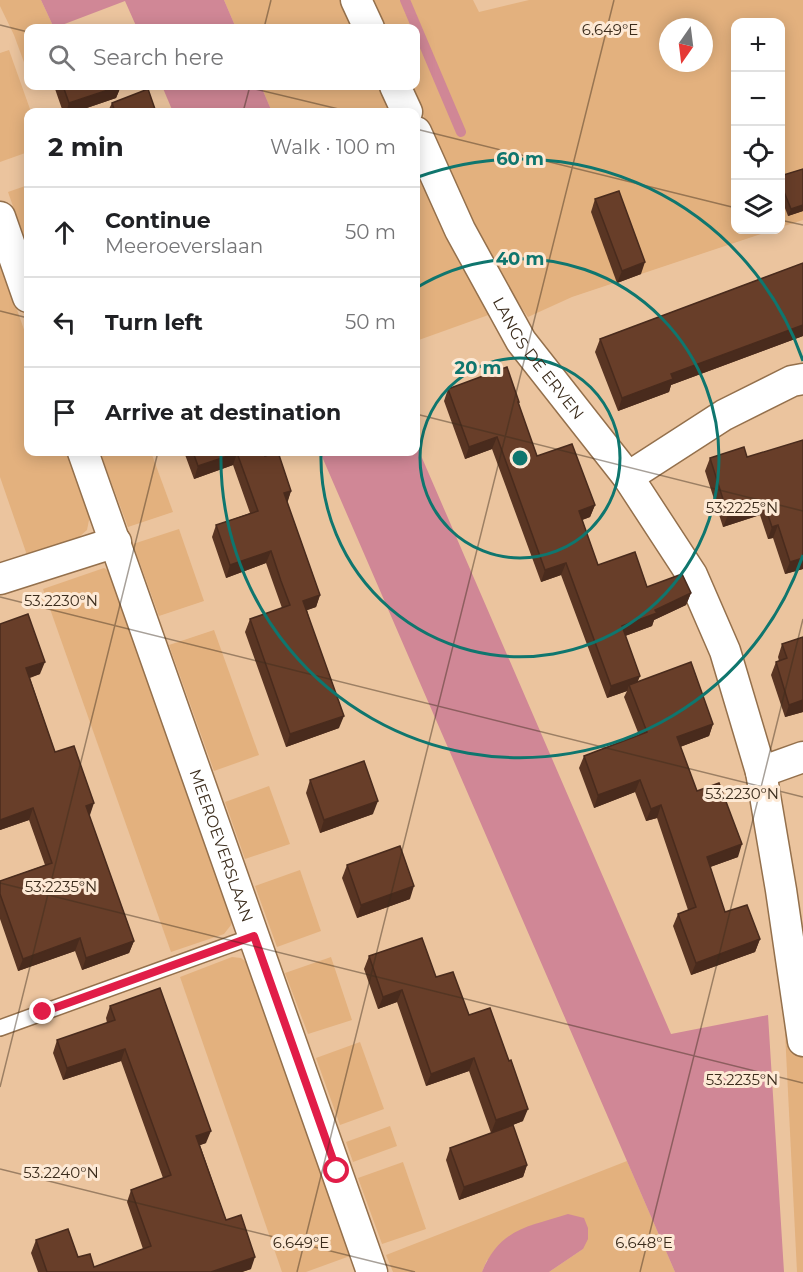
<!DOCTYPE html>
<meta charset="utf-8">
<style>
:root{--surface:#fff;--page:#f2f2f2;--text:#202124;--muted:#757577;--line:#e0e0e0}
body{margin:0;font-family:Montserrat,sans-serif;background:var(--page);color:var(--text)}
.controls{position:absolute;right:18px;top:18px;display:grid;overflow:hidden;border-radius:12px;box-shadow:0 3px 15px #0003}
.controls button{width:54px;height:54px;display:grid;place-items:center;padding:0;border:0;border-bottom:2px solid var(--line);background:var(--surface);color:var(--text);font:30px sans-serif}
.compass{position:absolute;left:659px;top:18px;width:54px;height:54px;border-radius:50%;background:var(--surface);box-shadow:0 3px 15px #0003;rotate:194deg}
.stop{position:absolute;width:18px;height:18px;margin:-14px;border:4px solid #e11d48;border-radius:50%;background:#fff}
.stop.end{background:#e11d48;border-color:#fff;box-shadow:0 2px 6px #0008}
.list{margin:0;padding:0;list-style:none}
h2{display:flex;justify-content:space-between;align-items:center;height:78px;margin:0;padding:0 24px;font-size:26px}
h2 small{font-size:20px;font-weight:400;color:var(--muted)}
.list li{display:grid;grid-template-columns:39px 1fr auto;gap:18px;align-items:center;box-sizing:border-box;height:90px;padding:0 24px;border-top:2px solid var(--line)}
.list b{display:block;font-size:22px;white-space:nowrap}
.list p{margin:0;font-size:20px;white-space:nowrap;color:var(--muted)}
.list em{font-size:20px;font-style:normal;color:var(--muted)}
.icon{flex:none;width:33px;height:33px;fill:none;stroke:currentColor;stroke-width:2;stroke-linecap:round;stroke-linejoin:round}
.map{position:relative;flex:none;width:803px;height:1272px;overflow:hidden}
.search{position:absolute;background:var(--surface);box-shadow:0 3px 15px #0003;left:24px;top:24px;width:396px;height:66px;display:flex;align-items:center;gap:15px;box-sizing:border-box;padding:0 21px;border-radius:12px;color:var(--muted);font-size:22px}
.panel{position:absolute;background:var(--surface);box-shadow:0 3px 15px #0003;left:24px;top:108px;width:396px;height:348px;border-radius:12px}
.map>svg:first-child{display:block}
.green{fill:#e3b17e;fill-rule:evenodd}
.water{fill:#d08796}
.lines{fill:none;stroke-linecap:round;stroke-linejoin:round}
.stream{stroke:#d08796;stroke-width:10}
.service-casing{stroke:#94704c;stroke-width:18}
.minor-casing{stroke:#94704c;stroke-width:33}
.service{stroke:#fff;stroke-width:15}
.minor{stroke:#fff;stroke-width:30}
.wall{fill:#593523}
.shaded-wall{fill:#492b1d}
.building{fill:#683e29;stroke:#492b1d;stroke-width:1.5}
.route{stroke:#e11d48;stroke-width:8}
.ticks{fill:none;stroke:#3b2c1c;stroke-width:1.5;stroke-opacity:0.45}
.ring{fill:none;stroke:#0f766e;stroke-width:3}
.labels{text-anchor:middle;stroke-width:6;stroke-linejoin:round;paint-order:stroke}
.street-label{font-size:16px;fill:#3b2c1c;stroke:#fde9d5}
.ticks-label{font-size:15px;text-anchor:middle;fill:#3b2c1c;stroke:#fde9d5;stroke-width:6;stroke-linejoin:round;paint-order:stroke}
.centre{fill:#0f766e;stroke:#fde9d5;stroke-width:3}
.ring-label{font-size:18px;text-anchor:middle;font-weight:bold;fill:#0f766e;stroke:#fde9d5;stroke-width:6;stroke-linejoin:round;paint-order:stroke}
</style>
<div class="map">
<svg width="803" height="1272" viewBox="0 0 803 1272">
<rect width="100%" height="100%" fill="#ebc49e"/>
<g class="green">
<path d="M 0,0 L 41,0 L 54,28 L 28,28 L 28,63 L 25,65 L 14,35 L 0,6 Z"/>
<path d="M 224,0 L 344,0 L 357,28 L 236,28 Z"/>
<path d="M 372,0 L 473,0 L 479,12 L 529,0 L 803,0 L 803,220 L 781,227 L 780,22 L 736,22 L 736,230 L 773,230 L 572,297 L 528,317 L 487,257 L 410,86 L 416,86 L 416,28 L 385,28 ZM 668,27 L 704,27 L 704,63 L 668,63 Z"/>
<path d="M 9,50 L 31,112 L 28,112 L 28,152 L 0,162 L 0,53 Z"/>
<path d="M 261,86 L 383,86 L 395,112 L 272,112 Z"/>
<path d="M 416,157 L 494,313 L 416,341 Z"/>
<path d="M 28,185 L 28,249 L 8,192 Z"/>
<path d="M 0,261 L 28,341 L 28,452 L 68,452 L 90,515 L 87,530 L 73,542 L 28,558 L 0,477 Z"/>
<path d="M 100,452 L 151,452 L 173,512 L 128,527 Z"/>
<path d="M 179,529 L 204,601 L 159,616 L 133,544 Z"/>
<path d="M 104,568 L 111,572 L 233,917 L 231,925 L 224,934 L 171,952 L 43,589 Z"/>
<path d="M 214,630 L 259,755 L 214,771 L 169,645 Z"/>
<path d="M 269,786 L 290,844 L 245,859 L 225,802 Z"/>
<path d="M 300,870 L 321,931 L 277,947 L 255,886 Z"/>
<path d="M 232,957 L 241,958 L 250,965 L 350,1256 L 306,1272 L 282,1272 L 180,977 Z"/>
<path d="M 331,957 L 352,1020 L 308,1034 L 285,973 Z"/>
<path d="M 803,1009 L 803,1272 L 797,1272 L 784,1012 Z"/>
<path d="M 360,1042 L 384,1109 L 340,1125 L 316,1058 Z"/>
<path d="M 390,1126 L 397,1146 L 353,1162 L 346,1142 Z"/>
<path d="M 627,1161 L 675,1272 L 549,1272 L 583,1249 L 487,1260 L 482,1272 L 393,1272 L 386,1255 Z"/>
<path d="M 403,1162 L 426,1229 L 382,1244 L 358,1178 Z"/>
</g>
<g class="water">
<path d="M 41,0 L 224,0 L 236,28 L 137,28 L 125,1 L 54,28 Z"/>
<path d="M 162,86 L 261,86 L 272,112 L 173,112 Z"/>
<path d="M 416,444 L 671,1034 L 768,1015 L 784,1272 L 675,1272 L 320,452 L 416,452 Z"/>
<path d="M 568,1214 L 584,1218 L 588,1228 L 588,1239 L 583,1249 L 549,1272 L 482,1272 C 500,1228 528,1227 568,1214 Z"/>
</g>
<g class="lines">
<path class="stream" d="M 405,0 L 461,132"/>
<defs>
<path id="service" d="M 0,1028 L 254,936"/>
<g id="minor">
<path d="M 356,0 L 369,28"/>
<path d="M 395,86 L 407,112"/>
<path id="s1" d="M 416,132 L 460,230 L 521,341 L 628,477 L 692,575 L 725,651 L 761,772 L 781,890 L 803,1041"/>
<path d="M 0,217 L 28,297"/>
<path id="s2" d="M 83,452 L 372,1272"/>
<path d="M 628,477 L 724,415 L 792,381 L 803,379"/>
<path d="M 0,579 L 116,542"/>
<path d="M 761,772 L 803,757"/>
</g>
</defs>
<use href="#service" class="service-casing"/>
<use href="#minor" class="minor-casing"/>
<use href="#service" class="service"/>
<use href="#minor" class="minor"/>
</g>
<g class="wall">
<path d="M 54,86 L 121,86 L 116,98 L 75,112 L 63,112 Z"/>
<path d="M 112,103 L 156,112 L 110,112 L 109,109 Z"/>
<path d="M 780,176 L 803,211 L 788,216 L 780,195 Z"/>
<path d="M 595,199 L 641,274 L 617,283 L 591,212 Z"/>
<path d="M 803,263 L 803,336 L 671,385 L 669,392 L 618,411 L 595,352 L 600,339 Z"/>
<path d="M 448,389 L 519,402 L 518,404 L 537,456 L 595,505 L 590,517 L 582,520 L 598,565 L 647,587 L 691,593 L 686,605 L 654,620 L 652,626 L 625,636 L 640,676 L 637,682 L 713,724 L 709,736 L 680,747 L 697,791 L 738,857 L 710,867 L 725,912 L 760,939 L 755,952 L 691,975 L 673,926 L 678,914 L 688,910 L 657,818 L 646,821 L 635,792 L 594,808 L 579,768 L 584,756 L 639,735 L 624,697 L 627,691 L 607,698 L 561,575 L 541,582 L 492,449 L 465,459 L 444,401 Z"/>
<path d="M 184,452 L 264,452 L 265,456 L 291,491 L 287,502 L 320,595 L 316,607 L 307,610 L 339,728 L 286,747 L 245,632 L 250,619 L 282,608 L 277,594 L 266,563 L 226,578 L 212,537 L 216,525 L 250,513 L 233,465 L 194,479 Z"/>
<path d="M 747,457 L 803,569 L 785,574 L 773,538 L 768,539 L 760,515 L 723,527 L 705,471 L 710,458 Z"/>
<path d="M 0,624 L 40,674 L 30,678 L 55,752 L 90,815 L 89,815 L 134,941 L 129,953 L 82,970 L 75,951 L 18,971 L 0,919 L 0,881 L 45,865 L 29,820 L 0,830 Z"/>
<path d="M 803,637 L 803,712 L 785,717 L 771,675 L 776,662 L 779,661 L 778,657 L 782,644 Z"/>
<path d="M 310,780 L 373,814 L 320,833 L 306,793 Z"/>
<path d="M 347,865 L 410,899 L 357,918 L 342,878 Z"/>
<path d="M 369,956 L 436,977 L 469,1015 L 523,1121 L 491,1133 L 469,1071 L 426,1086 L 397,1002 L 378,1009 L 364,969 Z"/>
<path d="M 110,1006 L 206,1143 L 200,1145 L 226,1220 L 251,1269 L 242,1272 L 38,1272 L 31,1253 L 36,1240 L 78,1257 L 94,1267 L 143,1249 L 127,1202 L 131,1190 L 163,1178 L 121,1061 L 63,1080 L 53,1053 L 57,1040 L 107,1023 L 106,1018 Z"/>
<path d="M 450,1148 L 527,1165 L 523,1177 L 459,1200 L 446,1160 Z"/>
</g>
<g class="shaded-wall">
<path d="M 121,86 L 116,98 L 75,112 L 66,112 L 69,103 Z"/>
<path d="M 803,205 L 803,211 L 788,216 L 791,209 Z"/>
<path d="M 645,262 L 641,274 L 617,283 L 622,271 Z"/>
<path d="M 803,325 L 803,336 L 671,385 L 669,392 L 618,411 L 622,398 L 671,374 Z"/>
<path d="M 497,437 L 492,449 L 465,459 L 469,447 Z"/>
<path d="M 237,453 L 233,465 L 194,479 L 198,466 Z"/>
<path d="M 291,491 L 287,504 L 284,493 Z"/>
<path d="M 764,503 L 760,515 L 723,527 L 728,515 Z"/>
<path d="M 595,505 L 590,517 L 574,523 L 579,511 Z"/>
<path d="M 778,525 L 773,538 L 768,539 L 772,527 Z"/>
<path d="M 271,551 L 266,563 L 226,578 L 230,565 Z"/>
<path d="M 803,558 L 803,569 L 785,574 L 790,562 Z"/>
<path d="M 566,563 L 561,575 L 541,582 L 545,570 Z"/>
<path d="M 691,593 L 686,605 L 654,620 L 652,626 L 617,639 L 622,626 Z"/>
<path d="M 320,595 L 316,607 L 299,613 L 303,601 Z"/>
<path d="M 45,662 L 40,674 L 22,680 L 26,668 Z"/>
<path d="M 640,676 L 635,688 L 629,685 L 627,691 L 607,698 L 611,686 Z"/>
<path d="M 803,700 L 803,712 L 785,717 L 789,705 Z"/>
<path d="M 344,716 L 339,728 L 286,747 L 290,734 Z"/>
<path d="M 713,724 L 709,736 L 672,750 L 677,737 Z"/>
<path d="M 640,780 L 635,792 L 594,808 L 598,795 Z"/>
<path d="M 378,801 L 373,814 L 320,833 L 324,820 Z"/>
<path d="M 94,803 L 90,815 L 82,818 L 86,806 Z"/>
<path d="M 661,805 L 657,818 L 646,821 L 651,809 Z"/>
<path d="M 33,808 L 29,820 L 0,830 L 0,820 Z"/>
<path d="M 742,844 L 738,857 L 702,870 L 707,857 Z"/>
<path d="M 414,886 L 410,899 L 357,918 L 361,905 Z"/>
<path d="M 80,938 L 75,951 L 18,971 L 23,959 Z"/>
<path d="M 760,939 L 755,952 L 691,975 L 696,963 Z"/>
<path d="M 134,941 L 129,953 L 82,970 L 86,958 Z"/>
<path d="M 402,990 L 397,1002 L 378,1009 L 383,997 Z"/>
<path d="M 125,1049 L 121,1061 L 63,1080 L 67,1068 Z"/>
<path d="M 474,1058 L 469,1071 L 426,1086 L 431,1074 Z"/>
<path d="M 528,1109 L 523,1121 L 491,1133 L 496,1120 Z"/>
<path d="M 211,1131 L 206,1143 L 192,1148 L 196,1136 Z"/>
<path d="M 527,1165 L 523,1177 L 459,1200 L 464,1187 Z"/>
<path d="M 255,1257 L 251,1269 L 242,1272 L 211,1272 Z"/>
</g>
<g class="building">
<path d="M 63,86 L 120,86 L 69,103 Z"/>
<path d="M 148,89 L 156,112 L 115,112 L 112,103 Z"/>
<path d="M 803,169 L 803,205 L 791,209 L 780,182 L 780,176 Z"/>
<path d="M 619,191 L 645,262 L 622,271 L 595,199 Z"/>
<path d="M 803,263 L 803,325 L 671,374 L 673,379 L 622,398 L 600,339 Z"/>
<path d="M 507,367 L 519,402 L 518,402 L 537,456 L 572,444 L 595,505 L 579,511 L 598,565 L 635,552 L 647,587 L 682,574 L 691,593 L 655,610 L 657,613 L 622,626 L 640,676 L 611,686 L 566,563 L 545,570 L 497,437 L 469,447 L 448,389 Z"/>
<path d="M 803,440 L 803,558 L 790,562 L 778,525 L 772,527 L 764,503 L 728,515 L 710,458 L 744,447 L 747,457 Z"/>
<path d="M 193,452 L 264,452 L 265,456 L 278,452 L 291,491 L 284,493 L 320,595 L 303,601 L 344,716 L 290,734 L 250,619 L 290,605 L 281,581 L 271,551 L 230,565 L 216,525 L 258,511 L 237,453 L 198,466 Z"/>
<path d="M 28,614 L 45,662 L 26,668 L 55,752 L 74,746 L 94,803 L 86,806 L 134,941 L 86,958 L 80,938 L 23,959 L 0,894 L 0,881 L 52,863 L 33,808 L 0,820 L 0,624 Z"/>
<path d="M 803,637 L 803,700 L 789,705 L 776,662 L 787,658 L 782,644 Z"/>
<path d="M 691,662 L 713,724 L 677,737 L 697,791 L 719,783 L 742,844 L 707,857 L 725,912 L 747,905 L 760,939 L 696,963 L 678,914 L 696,907 L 661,805 L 651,809 L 640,780 L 598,795 L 584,756 L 647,732 L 629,685 Z"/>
<path d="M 364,761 L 378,801 L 324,820 L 310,780 Z"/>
<path d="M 400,846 L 414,886 L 361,905 L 347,865 Z"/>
<path d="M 422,938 L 436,977 L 453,972 L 469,1015 L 490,1008 L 509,1061 L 511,1060 L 528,1109 L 496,1120 L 474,1058 L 431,1074 L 402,990 L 383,997 L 369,956 Z"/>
<path d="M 160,988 L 211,1131 L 196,1136 L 226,1220 L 241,1215 L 255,1257 L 211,1272 L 47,1272 L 36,1240 L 68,1229 L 78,1257 L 90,1254 L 94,1267 L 151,1246 L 131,1190 L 171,1175 L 125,1049 L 67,1068 L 57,1040 L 115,1020 L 110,1006 Z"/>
<path d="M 513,1125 L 527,1165 L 464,1187 L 450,1148 Z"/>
</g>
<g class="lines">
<path class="route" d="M 43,1012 L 254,936 L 337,1171"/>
</g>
<path class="ticks" d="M 0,25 L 28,32M 264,28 L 271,0M 243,86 L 351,112M 243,112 L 250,86M 416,129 L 736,208M 780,220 L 803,225M 0,311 L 28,318M 416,414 L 803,511M 0,597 L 803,797M 0,883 L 803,1083M 0,1087 L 158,452M 0,1169 L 415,1272M 297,1272 L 614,0M 640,1272 L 803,619"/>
<g class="ring">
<circle cx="520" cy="458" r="100"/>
<path d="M416 288A199 199 0 1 1 321 453"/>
<path d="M803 555A299 299 0 0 1 221 453M418 177A299 299 0 0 1 803 361"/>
</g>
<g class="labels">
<g class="street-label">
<text dy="6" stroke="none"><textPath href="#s1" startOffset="258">LANGS DE ERVEN</textPath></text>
<text dy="6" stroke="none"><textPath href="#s2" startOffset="417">MEEROEVERSLAAN</textPath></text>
</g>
</g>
<g class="ticks-label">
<text x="610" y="35">6.649°E</text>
<text x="742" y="513">53.2225°N</text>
<text x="61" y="606">53.2230°N</text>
<text x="742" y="799">53.2230°N</text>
<text x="61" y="892">53.2235°N</text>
<text x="742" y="1085">53.2235°N</text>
<text x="61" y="1178">53.2240°N</text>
<text x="301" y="1248">6.649°E</text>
<text x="644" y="1248">6.648°E</text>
</g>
<circle cx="520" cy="458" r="9" class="centre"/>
<g class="ring-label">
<text x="520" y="165">60 m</text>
<text x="520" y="265">40 m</text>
<text x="478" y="374">20 m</text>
</g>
</svg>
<div class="controls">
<button>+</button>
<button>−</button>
<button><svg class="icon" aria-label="locate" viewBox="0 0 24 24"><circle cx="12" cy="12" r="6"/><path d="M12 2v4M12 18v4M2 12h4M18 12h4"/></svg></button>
<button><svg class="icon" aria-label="layers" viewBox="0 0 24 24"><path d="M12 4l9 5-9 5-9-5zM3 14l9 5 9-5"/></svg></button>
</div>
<svg class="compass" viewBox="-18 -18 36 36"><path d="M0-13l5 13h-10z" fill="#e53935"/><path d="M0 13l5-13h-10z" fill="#757577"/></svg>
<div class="stop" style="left:337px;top:1171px"></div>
<div class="stop end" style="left:43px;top:1012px"></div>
<div class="search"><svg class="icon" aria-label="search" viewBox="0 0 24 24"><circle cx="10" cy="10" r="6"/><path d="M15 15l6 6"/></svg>Search here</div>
<section class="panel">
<h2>2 min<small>Walk · 100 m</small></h2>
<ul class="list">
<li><svg class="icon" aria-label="ahead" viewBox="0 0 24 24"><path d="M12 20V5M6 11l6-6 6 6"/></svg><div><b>Continue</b><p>Meeroeverslaan</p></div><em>50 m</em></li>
<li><svg class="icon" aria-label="left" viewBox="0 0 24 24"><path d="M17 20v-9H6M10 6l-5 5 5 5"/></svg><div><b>Turn left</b></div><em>50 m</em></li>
<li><svg class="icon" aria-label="arrive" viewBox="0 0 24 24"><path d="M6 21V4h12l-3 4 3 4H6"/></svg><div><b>Arrive at destination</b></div></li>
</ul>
</section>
</div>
